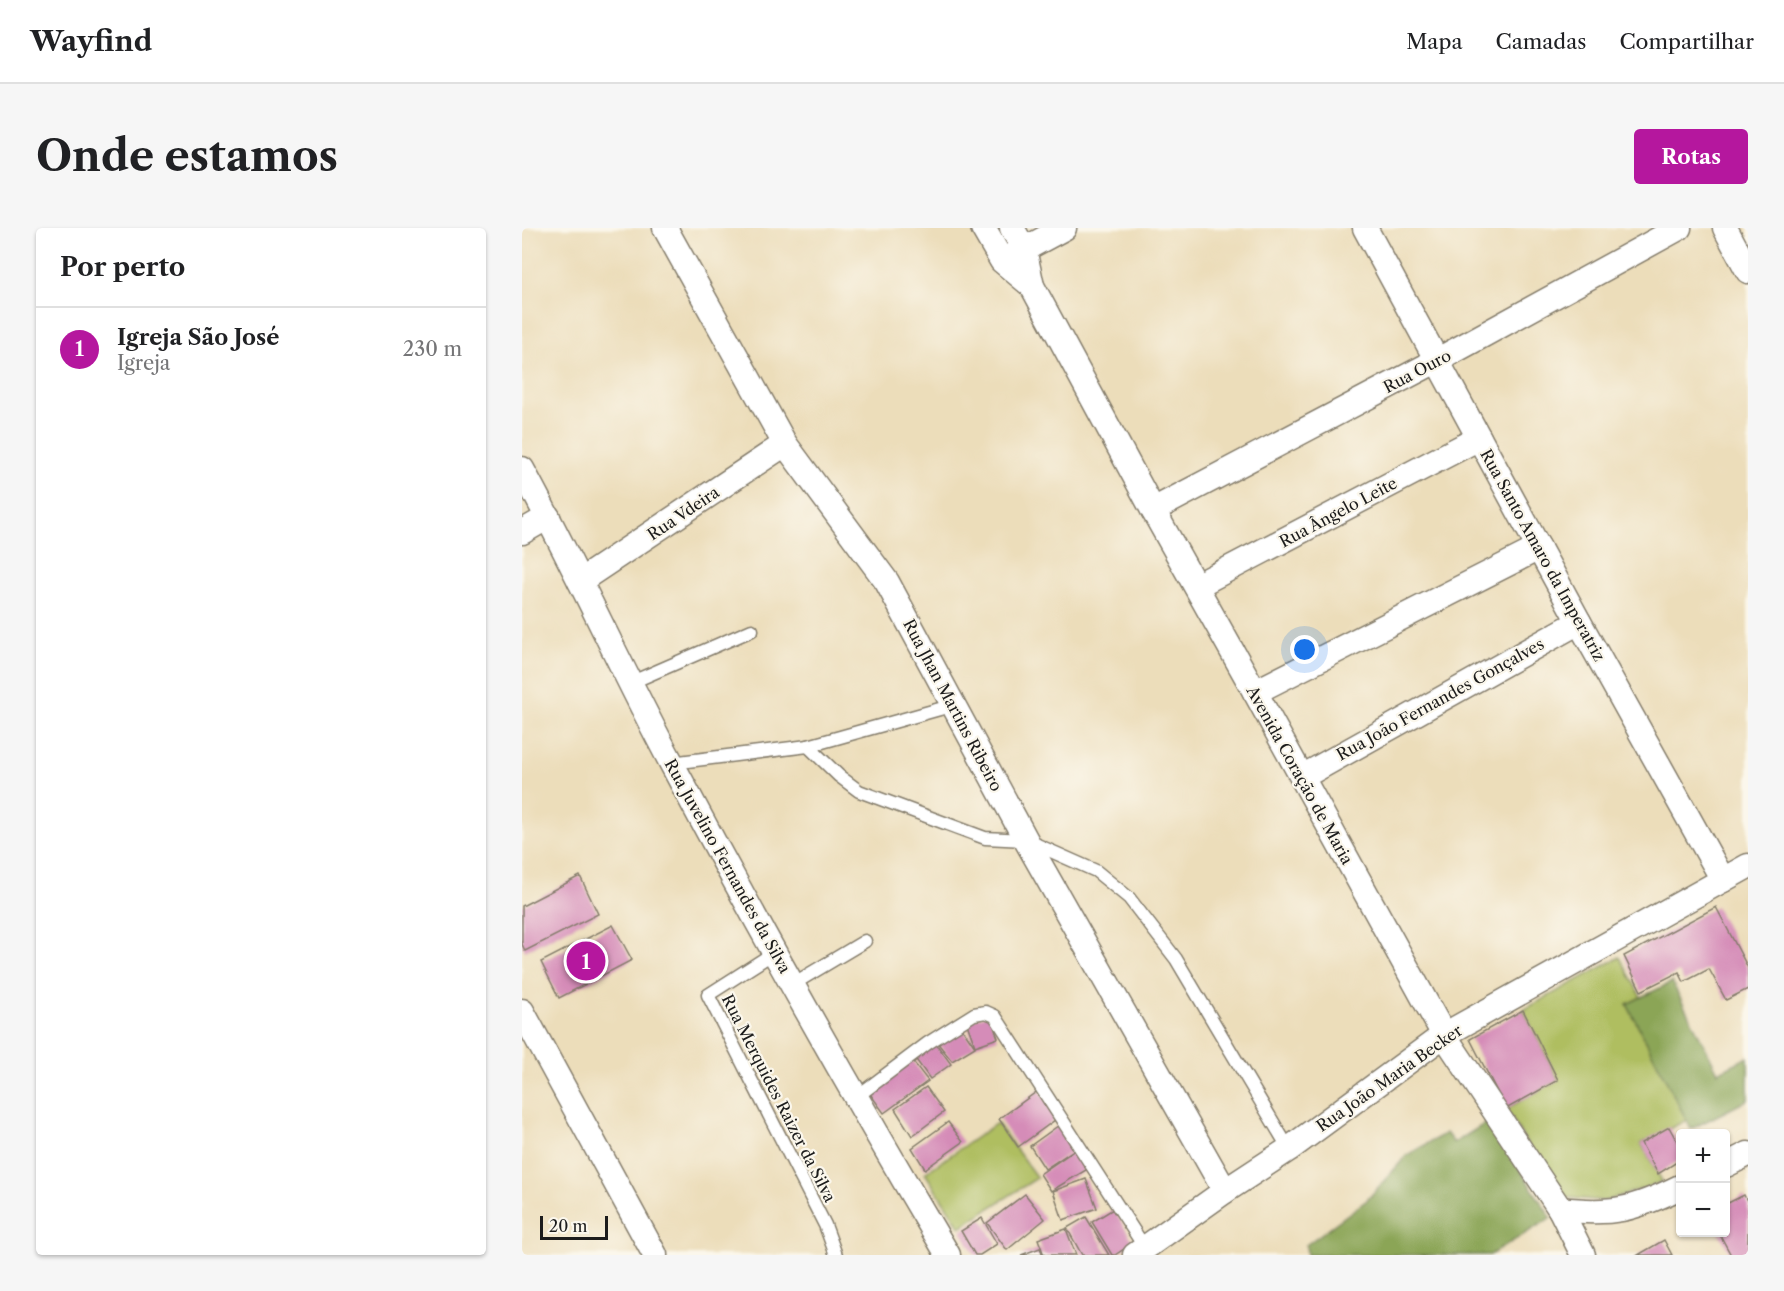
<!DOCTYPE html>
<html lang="pt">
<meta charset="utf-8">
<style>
:root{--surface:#fff;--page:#f6f6f6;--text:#202124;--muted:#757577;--line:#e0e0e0;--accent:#b5179e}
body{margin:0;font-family:"Libre Caslon Text",serif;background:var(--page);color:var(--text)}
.controls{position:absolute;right:18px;bottom:18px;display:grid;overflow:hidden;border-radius:6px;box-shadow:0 2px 4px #0004}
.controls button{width:54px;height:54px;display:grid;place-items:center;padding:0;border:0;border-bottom:2px solid var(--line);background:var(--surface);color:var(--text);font:30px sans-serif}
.scale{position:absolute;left:18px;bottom:15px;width:68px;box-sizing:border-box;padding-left:6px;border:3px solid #1c1c1c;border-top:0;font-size:16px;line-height:21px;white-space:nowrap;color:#1c1c1c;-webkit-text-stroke:4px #fbf7ec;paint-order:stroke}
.you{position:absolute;left:783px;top:422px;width:21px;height:21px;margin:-15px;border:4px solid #fff;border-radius:50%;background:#1a73e8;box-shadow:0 0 0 9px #1a73e833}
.badge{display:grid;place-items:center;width:39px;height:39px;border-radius:50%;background:var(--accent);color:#fff;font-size:20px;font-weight:700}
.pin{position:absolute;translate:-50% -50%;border:3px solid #fff;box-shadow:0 2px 6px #0006}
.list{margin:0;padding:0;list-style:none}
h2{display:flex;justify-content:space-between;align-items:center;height:78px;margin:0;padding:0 24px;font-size:26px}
h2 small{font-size:20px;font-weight:400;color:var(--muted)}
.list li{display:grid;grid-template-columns:39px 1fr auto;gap:18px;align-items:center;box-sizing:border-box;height:84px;padding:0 24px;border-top:2px solid var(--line)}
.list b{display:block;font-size:22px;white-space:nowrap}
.list p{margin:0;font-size:20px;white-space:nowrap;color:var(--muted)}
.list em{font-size:20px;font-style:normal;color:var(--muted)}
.map{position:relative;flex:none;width:1226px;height:1027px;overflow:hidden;border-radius:6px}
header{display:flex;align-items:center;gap:36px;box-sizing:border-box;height:84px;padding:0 30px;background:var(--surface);border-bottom:2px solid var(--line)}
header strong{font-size:28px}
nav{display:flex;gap:33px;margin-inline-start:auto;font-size:21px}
.intro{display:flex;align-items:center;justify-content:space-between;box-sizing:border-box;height:144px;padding:0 36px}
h1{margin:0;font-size:42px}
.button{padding:15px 27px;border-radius:6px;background:var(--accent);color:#fff;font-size:21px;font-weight:700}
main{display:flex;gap:36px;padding:0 36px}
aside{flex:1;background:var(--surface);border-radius:6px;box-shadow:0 2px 4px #0004}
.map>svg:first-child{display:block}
.green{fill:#afbe61;stroke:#666d3e;stroke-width:1.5}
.forest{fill:#8ba557;stroke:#54603a;stroke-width:1.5}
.building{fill:#d58cb8}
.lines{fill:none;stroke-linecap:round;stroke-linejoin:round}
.lane-casing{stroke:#847c6b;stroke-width:15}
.street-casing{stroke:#847c6b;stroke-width:27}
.lane{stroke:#fff;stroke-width:12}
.street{stroke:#fff;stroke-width:24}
.labels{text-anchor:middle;stroke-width:4.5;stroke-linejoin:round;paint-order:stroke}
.street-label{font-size:16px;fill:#1c1c1c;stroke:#fbf7ec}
</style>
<header>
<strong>Wayfind</strong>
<nav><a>Mapa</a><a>Camadas</a><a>Compartilhar</a></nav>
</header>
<div class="intro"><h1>Onde estamos</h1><a class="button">Rotas</a></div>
<main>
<aside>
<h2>Por perto<small></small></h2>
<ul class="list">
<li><span class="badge">1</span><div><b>Igreja São José</b><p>Igreja</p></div><em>230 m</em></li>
</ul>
</aside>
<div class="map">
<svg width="1226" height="1027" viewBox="0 0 1226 1027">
<rect width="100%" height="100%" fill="#fbf7ec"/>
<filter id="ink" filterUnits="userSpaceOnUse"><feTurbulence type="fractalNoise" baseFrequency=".0167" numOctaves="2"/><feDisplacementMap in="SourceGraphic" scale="12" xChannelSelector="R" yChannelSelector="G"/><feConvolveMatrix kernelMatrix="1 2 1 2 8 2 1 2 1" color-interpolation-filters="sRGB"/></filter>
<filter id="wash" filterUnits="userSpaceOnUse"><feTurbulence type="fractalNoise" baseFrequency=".008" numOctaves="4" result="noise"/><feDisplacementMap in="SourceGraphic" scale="24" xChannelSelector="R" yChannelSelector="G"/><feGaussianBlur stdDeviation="1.35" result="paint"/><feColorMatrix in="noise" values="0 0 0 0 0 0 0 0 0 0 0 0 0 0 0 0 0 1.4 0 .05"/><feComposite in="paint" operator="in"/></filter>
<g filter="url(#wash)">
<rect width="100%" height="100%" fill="#ecddba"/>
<g class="green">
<path d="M 1098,729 L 1119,769 L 1105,776 L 1165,892 L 1119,915 L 1140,953 L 1134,956 L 1083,973 L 1038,969 L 984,881 L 1036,852 L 1001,782 Z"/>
<path d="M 475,895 L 515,950 L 438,999 L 403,945 Z"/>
</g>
<g class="forest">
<path d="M 1150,754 L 1196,844 L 1226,829 L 1226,872 L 1169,901 L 1105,776 Z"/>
<path d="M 967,893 L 1029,990 L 968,1027 L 785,1027 L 784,1017 L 845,972 L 885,927 L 924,905 L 932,915 Z"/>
</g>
<g id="blocks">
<g class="building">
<path d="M 58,648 L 76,686 L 3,723 L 0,716 L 0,678 Z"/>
<path d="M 1194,679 L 1226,740 L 1226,761 L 1204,772 L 1187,741 L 1162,754 L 1157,744 L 1119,763 L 1102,728 Z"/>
<path d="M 91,697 L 110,732 L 37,770 L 19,734 Z"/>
<path d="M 1001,782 L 1036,852 L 984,881 L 948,811 Z"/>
<path d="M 467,786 L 476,810 L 453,818 L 444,793 Z"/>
<path d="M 438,797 L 453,819 L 430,833 L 414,813 Z"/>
<path d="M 412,813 L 429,836 L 408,851 L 392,829 Z"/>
<path d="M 389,831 L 406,853 L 362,885 L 346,863 Z"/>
<path d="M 404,859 L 422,884 L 390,908 L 373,881 Z"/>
<path d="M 517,862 L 537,889 L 496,919 L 477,891 Z"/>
<path d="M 426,894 L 441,914 L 403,941 L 390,920 Z"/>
<path d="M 540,895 L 556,919 L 523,941 L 508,918 Z"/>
<path d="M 1147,899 L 1158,919 L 1158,932 L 1136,946 L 1119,915 Z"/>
<path d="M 556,920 L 569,939 L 529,963 L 518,946 Z"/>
<path d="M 564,951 L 575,980 L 541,992 L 531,963 Z"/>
<path d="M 503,966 L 523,991 L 485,1022 L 465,995 Z"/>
<path d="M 1222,967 L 1226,975 L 1226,1027 L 1209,1027 L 1197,1005 L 1204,1004 L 1204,976 Z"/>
<path d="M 591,981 L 612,1014 L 593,1027 L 590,1027 L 570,994 Z"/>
<path d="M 564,989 L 587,1027 L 560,1027 L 545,1000 Z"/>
<path d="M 460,990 L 475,1016 L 458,1027 L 453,1027 L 439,1003 Z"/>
<path d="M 544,1001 L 554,1027 L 522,1027 L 516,1011 Z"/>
<path d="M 1142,1012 L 1150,1027 L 1116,1027 Z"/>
<path d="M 518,1020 L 521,1027 L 499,1027 Z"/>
</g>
</g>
</g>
<g filter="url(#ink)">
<use href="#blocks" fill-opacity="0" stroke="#847c6b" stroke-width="1.5"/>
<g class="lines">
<defs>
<g id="lane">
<path d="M 108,455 L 230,402"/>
<path d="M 286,518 L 317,548 L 337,563 L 463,610 L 504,612 L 574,643 L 607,670 L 654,731 L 767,921"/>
<path d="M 149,535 L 286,518 L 432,477"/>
<path d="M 253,724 L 186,767 L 303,997 L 314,1027"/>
<path d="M 271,756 L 343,713"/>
<path d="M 333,870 L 406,815 L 452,786 L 464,784 L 473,788 L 623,1020"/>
</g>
<g id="street">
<path d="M 143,0 L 263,216 L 365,354 L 504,612 L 703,963"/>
<path d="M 461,0 L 480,33 L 510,58"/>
<path d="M 490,0 L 502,21 L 510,58 L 631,282 L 733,464 L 922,807 L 1038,981 L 1061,1027"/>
<path d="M 843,0 L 1057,394 L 1201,652"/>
<path d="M 1203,0 L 1226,43"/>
<path d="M 488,29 L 542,0"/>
<path d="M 0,241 C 53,338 98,439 150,536 C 238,702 330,865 426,1027"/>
<path d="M 631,282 L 914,133 L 1157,0"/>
<path d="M 0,304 L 26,289"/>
<path d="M 58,353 L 263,216"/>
<path d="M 674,358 L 957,210"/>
<path d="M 733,464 L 1017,320"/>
<path d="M 780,549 L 1057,394"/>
<path d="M 0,783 L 133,1027"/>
<path d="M 1204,937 L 1226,926"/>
<path d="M 1038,981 C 1090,987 1111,982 1158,959"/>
<path d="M 613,1027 L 703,963 L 767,921 L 922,807 L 1226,638"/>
</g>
</defs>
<use href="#lane" class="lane-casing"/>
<use href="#street" class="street-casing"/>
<use href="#lane" class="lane"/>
<use href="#street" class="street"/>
</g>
</g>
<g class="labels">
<g class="street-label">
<text transform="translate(895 143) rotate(-28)" y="6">Rua Ouro</text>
<text transform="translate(816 284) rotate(-28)" y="6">Rua Ângelo Leite</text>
<text transform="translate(161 285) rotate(-34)" y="6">Rua Vdeira</text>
<text transform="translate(1021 327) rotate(61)" y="6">Rua Santo Amaro da Imperatriz</text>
<text transform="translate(918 471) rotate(-29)" y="6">Rua João Fernandes Gonçalves</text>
<text transform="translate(431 477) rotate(62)" y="6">Rua Jhan Martins Ribeiro</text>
<text transform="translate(778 547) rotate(61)" y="6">Avenida Coração de Maria</text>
<text transform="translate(206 638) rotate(61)" y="6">Rua Juvelino Fernandes da Silva</text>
<text transform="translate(867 850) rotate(-35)" y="6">Rua João Maria Becker</text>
<text transform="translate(257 870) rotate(63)" y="6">Rua Merquides Raizer da Silva</text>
</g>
</g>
</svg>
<div class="controls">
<button>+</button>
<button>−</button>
</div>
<div class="scale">20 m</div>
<div class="you"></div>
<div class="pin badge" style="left:64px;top:733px">1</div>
</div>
</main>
